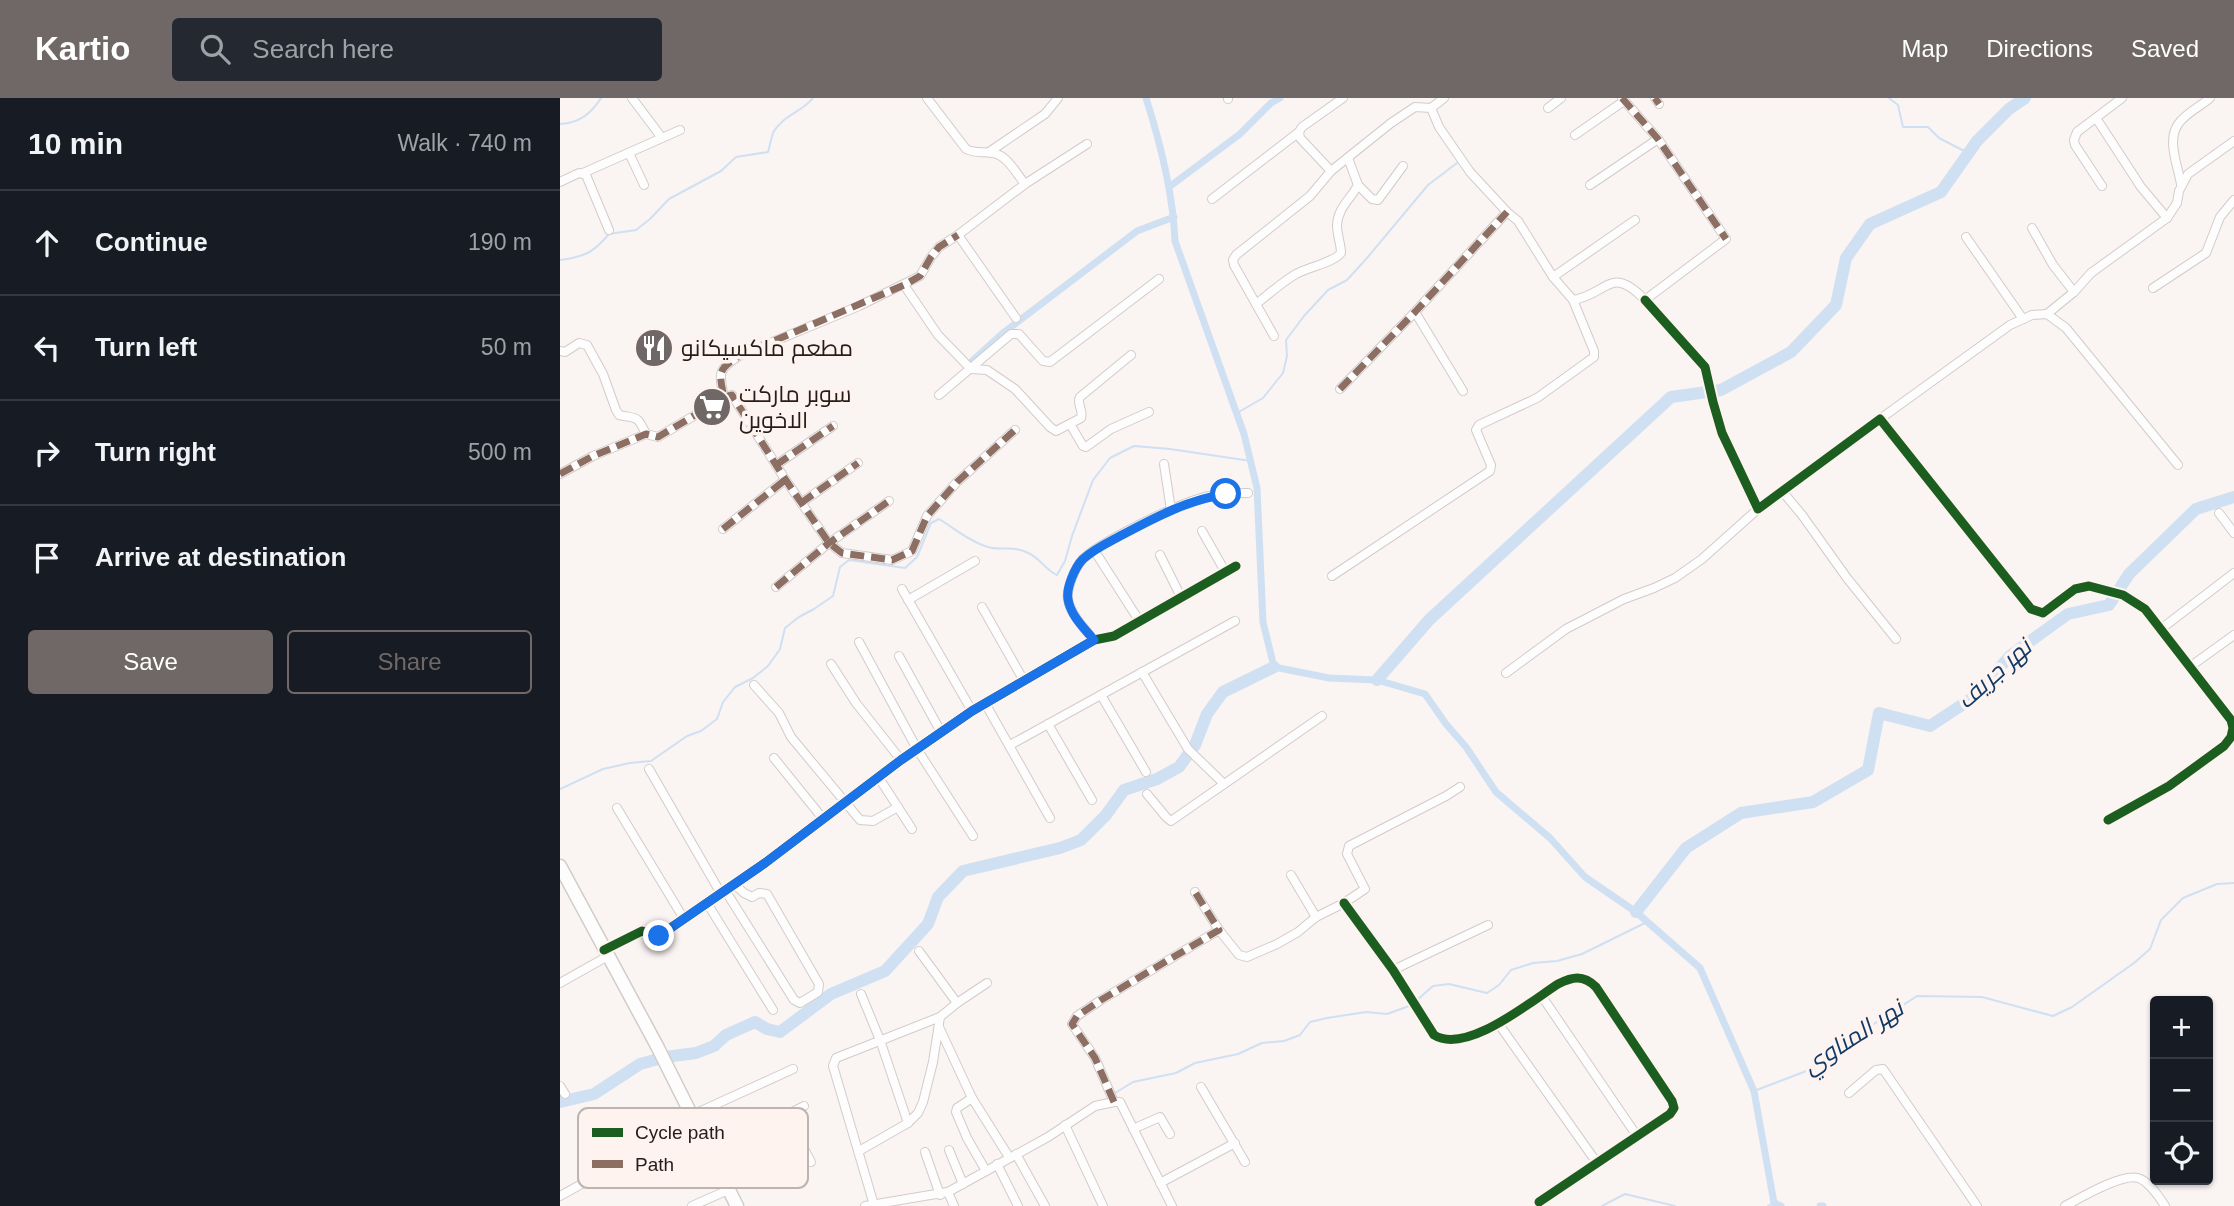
<!DOCTYPE html>
<meta charset="utf-8">
<style>
:root{--surface:#171b24;--page:#242831;--text:#f1f3f6;--muted:#9ea1a6;--line:#363941;--accent:#6f6866}
body{margin:0;font-family:Helvetica,Cairo,sans-serif;background:var(--page);color:var(--text)}
.controls{position:absolute;right:21px;bottom:21px;display:grid;overflow:hidden;border-radius:7px;box-shadow:0 2px 5px #0004}
.controls button{width:63px;height:63px;display:grid;place-items:center;padding:0;border:0;border-bottom:2px solid var(--line);background:var(--surface);color:var(--text);font:35px sans-serif}
.stop{position:absolute;width:21px;height:21px;margin:-16px;border:5px solid #1a73e8;border-radius:50%;background:#fff}
.stop.end{background:#1a73e8;border-color:#fff;box-shadow:0 2px 7px #0008}
.list{margin:0;padding:0;list-style:none}
h2{display:flex;justify-content:space-between;align-items:center;height:91px;margin:0;padding:0 28px;font-size:30px}
h2 small{font-size:23px;font-weight:400;color:var(--muted)}
.list li{display:grid;grid-template-columns:46px 1fr auto;gap:21px;align-items:center;box-sizing:border-box;height:105px;padding:0 28px;border-top:2px solid var(--line)}
.list b{display:block;font-size:26px;white-space:nowrap}
.list em{font-size:23px;font-style:normal;color:var(--muted)}
.actions{display:flex;gap:14px;padding:21px 28px}
.actions a{flex:1;padding:16px 0;border:2px solid var(--accent);border-radius:7px;text-align:center;font-size:24px;color:var(--accent)}
.actions .main{background:var(--accent);color:#fff}
.icon{flex:none;width:38px;height:38px;fill:none;stroke:currentColor;stroke-width:2;stroke-linecap:round;stroke-linejoin:round}
.map{position:relative;flex:none;width:1674px;height:1108px;overflow:hidden}
header{display:flex;align-items:center;gap:42px;box-sizing:border-box;height:98px;padding:0 35px;background:var(--accent);color:#fff}
header strong{font-size:33px}
nav{display:flex;gap:38px;margin-inline-start:auto;font-size:24px}
.search{width:490px;height:63px;background:var(--page);display:flex;align-items:center;gap:18px;box-sizing:border-box;padding:0 24px;border-radius:7px;color:var(--muted);font-size:26px}
main{display:flex}
aside{flex:1;background:var(--surface)}
.map>svg:first-child{display:block}
.lines{fill:none;stroke-linecap:round;stroke-linejoin:round}
.stream{stroke:#d0e0f3;stroke-width:2}
.canal{stroke:#d0e0f3;stroke-width:7}
.river{stroke:#d0e0f3;stroke-width:12}
.street-casing{stroke:#d2ccc9;stroke-width:10}
.secondary-casing{stroke:#d2ccc9;stroke-width:15}
.street{stroke:#fefdfd;stroke-width:8}
.secondary{stroke:#fefdfd;stroke-width:12}
.quiet{stroke:#8d6e63;stroke-width:7;stroke-dasharray:14 7;stroke-linecap:butt}
.cycleway-casing{stroke:#fef3ef;stroke-width:13}
.cycleway{stroke:#1b5e20;stroke-width:9}
.route{stroke:#1a73e8;stroke-width:9}
.labels{text-anchor:middle;stroke-width:7;stroke-linejoin:round;paint-order:stroke}
.poi-label{font-size:23px;fill:#241d1b;stroke:#fef3ef;text-anchor:start}
.water-label{font-size:24px;font-style:italic;fill:#0e3a67;stroke:#fef3ef}
.key{fill:#fef3ef;stroke:#bdb3af;stroke-width:2}
.key-label{font-size:19px;fill:#241d1b}
</style>
<header>
<strong>Kartio</strong>
<div class="search"><svg class="icon" aria-label="search" viewBox="0 0 24 24"><circle cx="10" cy="10" r="6"/><path d="M15 15l6 6"/></svg>Search here</div>
<nav><a>Map</a><a>Directions</a><a>Saved</a></nav>
</header>
<main>
<aside>
<h2>10 min<small>Walk · 740 m</small></h2>
<ul class="list">
<li><svg class="icon" aria-label="ahead" viewBox="0 0 24 24"><path d="M12 20V5M6 11l6-6 6 6"/></svg><div><b>Continue</b></div><em>190 m</em></li>
<li><svg class="icon" aria-label="left" viewBox="0 0 24 24"><path d="M17 20v-9H6M10 6l-5 5 5 5"/></svg><div><b>Turn left</b></div><em>50 m</em></li>
<li><svg class="icon" aria-label="right" viewBox="0 0 24 24"><path d="M7 20v-9h11M14 6l5 5-5 5"/></svg><div><b>Turn right</b></div><em>500 m</em></li>
<li><svg class="icon" aria-label="arrive" viewBox="0 0 24 24"><path d="M6 21V4h12l-3 4 3 4H6"/></svg><div><b>Arrive at destination</b></div></li>
</ul>
<div class="actions"><a class="main">Save</a><a>Share</a></div>
</aside>
<div class="map">
<svg width="1674" height="1108" viewBox="0 0 1674 1108">
<rect width="100%" height="100%" fill="#faf4f2"/>
<g class="lines">
<g class="stream">
<path d="M 1329,0 L 1338,7 L 1343,29 L 1368,29 L 1379,40 L 1408,55"/>
<path d="M 0,26 C 19,25 31,16 41,0"/>
<path d="M 0,162 C 24,159 33,155 49,136 L 76,132 L 90,121 L 109,101 L 161,73 L 176,59 L 208,54 C 210,48 211,39 214,33 C 224,17 242,14 253,0"/>
<path d="M 677,315 L 703,300 L 723,275 L 727,258 L 726,242 L 744,218 L 768,192 L 787,182 L 807,160 L 868,87 L 897,65"/>
<path d="M 0,691 L 43,671 L 70,665 L 91,663 L 127,638 L 141,633 L 157,621 L 163,604 L 175,589 L 193,580 L 208,568 L 220,551 L 225,530 L 239,519 L 254,511 L 273,498 L 280,469 L 289,462 L 345,470 L 357,459 L 371,425 L 379,421 C 394,430 410,444 428,449 C 441,453 452,447 466,454 C 480,459 485,472 497,477 L 505,463 L 512,438 L 533,382 L 550,360 L 574,348 L 610,351 L 691,363"/>
<path d="M 856,903 L 873,888 L 889,886 L 927,895 L 939,887 L 951,872 L 973,865 L 997,863 L 1022,856 L 1087,824"/>
<path d="M 1194,993 L 1249,972 L 1291,941 L 1357,898 L 1422,899 L 1493,918 L 1512,909 L 1574,865 L 1590,851 L 1601,822 L 1623,800 L 1657,786 L 1674,785"/>
<path d="M 555,995 L 573,984 L 616,975 L 635,965 L 678,956 L 702,945 L 724,943 L 740,937 L 750,924 L 767,920 L 806,914 L 827,916 L 852,907"/>
<path d="M 1042,1108 L 1065,1096 L 1115,1108"/>
<path d="M 1208,1108 L 1214,1105"/>
</g>
<g class="canal">
<path d="M 586,0 C 601,47 613,94 615,143 L 684,336 L 697,390 L 703,524 L 714,569 L 769,580 L 817,582 L 865,596 L 886,626 L 906,649 L 936,694 L 990,740 L 1025,779 L 1076,814 L 1140,870 L 1194,993 L 1214,1105 L 1221,1108"/>
<path d="M 609,89 L 680,36 L 711,5 L 720,0"/>
<path d="M 412,263 L 443,235 L 577,133 L 614,119"/>
<path d="M 1260,1108 L 1263,1108"/>
</g>
<g class="river">
<path d="M 817,582 L 869,522 L 1111,299 L 1161,292 L 1231,254 L 1276,207 L 1286,160 L 1310,126 L 1381,94 L 1417,43 L 1449,11 L 1465,0"/>
<path d="M 1076,814 L 1126,750 L 1181,715 L 1253,704 L 1308,672 L 1319,615 L 1370,628 L 1411,601 L 1451,557 L 1508,516 L 1549,507 L 1569,476 L 1636,411 L 1674,399"/>
<path d="M 0,1004 L 34,996 L 80,966 L 105,959 L 136,955 L 154,948 L 166,937 L 195,924 L 207,931 L 220,934 L 271,896 L 325,873 L 368,826 L 378,799 L 403,773 L 500,750 L 521,742 L 546,717 L 564,692 L 597,681 L 619,669 L 635,647 L 647,616 L 663,594 L 714,569"/>
</g>
<defs>
<g id="street">
<path d="M 72,0 L 102,40"/>
<path d="M 367,0 L 406,51 C 415,56 423,53 433,55 C 447,57 456,75 465,86"/>
<path d="M 668,0 L 668,1"/>
<path d="M 884,0 L 871,10 L 879,29 L 910,74 L 947,114 L 958,123 L 993,179 L 1013,202 C 1048,196 1051,166 1085,202 L 1166,141 L 1098,41 L 1062,0"/>
<path d="M 1095,0 L 1099,6"/>
<path d="M 988,10 L 1001,0"/>
<path d="M 1536,20 L 1581,89 L 1607,120"/>
<path d="M 1015,37 L 1064,3"/>
<path d="M 429,54 L 485,16 L 498,0"/>
<path d="M 69,55 L 84,87"/>
<path d="M 771,73 L 740,40 L 739,34 L 742,29 L 783,0"/>
<path d="M 23,75 L 120,32"/>
<path d="M 0,84 L 19,75 L 26,77 L 49,132"/>
<path d="M 1621,86 C 1618,68 1606,41 1619,25 C 1626,15 1641,8 1650,0"/>
<path d="M 798,87 L 812,101 L 818,102 L 843,68"/>
<path d="M 1030,87 L 1098,41"/>
<path d="M 1542,88 L 1515,47 L 1514,42 L 1517,34 L 1562,0"/>
<path d="M 652,101 L 739,34"/>
<path d="M 1472,130 L 1493,167 L 1514,194"/>
<path d="M 398,137 L 456,220"/>
<path d="M 1406,139 L 1463,221"/>
<path d="M 993,179 L 1075,122"/>
<path d="M 344,187 L 378,237 L 411,271 L 427,272 L 455,291 L 490,329 L 496,333 L 521,320 C 524,312 516,306 520,299 L 571,257"/>
<path d="M 1593,190 L 1646,155 L 1660,119 L 1674,102"/>
<path d="M 1085,202 L 1145,269 L 1153,304 L 1162,335 L 1198,411 L 1320,321 L 1471,511 L 1483,515 L 1515,491 L 1529,488 L 1563,497 L 1585,511 L 1671,622 L 1673,630 L 1671,639 L 1664,648 L 1609,688 L 1548,722"/>
<path d="M 696,206 C 709,196 722,184 736,176 C 748,169 773,165 781,155 C 781,146 777,137 777,127 C 778,109 791,101 798,87 L 788,60"/>
<path d="M 855,214 L 903,293"/>
<path d="M 1487,216 L 1514,194 L 1531,175 L 1607,120 L 1617,105 L 1619,93 L 1628,76 L 1674,43"/>
<path d="M 714,238 L 674,167 L 673,162 L 676,157 L 750,98 L 771,73 L 831,25 L 855,9 L 871,10"/>
<path d="M 0,253 L 5,254 L 19,245 L 27,247 L 43,276 L 56,312 L 59,317 C 78,321 77,317 86,336"/>
<path d="M 780,291 L 855,214 L 947,114"/>
<path d="M 379,297 L 451,236 L 459,236 L 483,263 L 490,264 L 599,181"/>
<path d="M 164,299 L 172,297 L 223,378 L 269,445 L 282,455 L 332,462 L 352,453 L 367,418 L 397,384 L 455,332"/>
<path d="M 1320,321 L 1450,227 L 1472,217 L 1487,216 L 1506,230 L 1618,367"/>
<path d="M 510,326 L 523,348 L 526,349 L 551,331 L 589,314"/>
<path d="M 604,366 L 611,412"/>
<path d="M 216,367 L 273,328"/>
<path d="M 0,376 L 33,358 L 86,336 L 98,339 L 159,303 L 164,299 C 159,275 157,272 179,258 L 299,208 L 360,178 L 371,159 L 379,149 L 398,137 L 465,86 L 527,46"/>
<path d="M 1222,393 L 1242,417 L 1287,480 L 1336,541"/>
<path d="M 241,405 L 298,365"/>
<path d="M 1659,415 L 1674,435"/>
<path d="M 163,431 L 225,382"/>
<path d="M 642,433 L 666,475"/>
<path d="M 534,452 L 580,524"/>
<path d="M 600,457 L 622,501"/>
<path d="M 772,478 L 930,373 L 931,367 L 916,332 L 919,327 L 977,300 L 1034,259 L 1034,253 L 1013,202"/>
<path d="M 216,489 L 269,445 L 329,403"/>
<path d="M 342,491 L 412,613"/>
<path d="M 348,502 L 415,463"/>
<path d="M 422,509 L 464,583"/>
<path d="M 1601,531 L 1674,475"/>
<path d="M 534,542 C 525,531 511,517 508,502 C 506,491 515,470 522,462 C 538,445 616,407 641,400 C 656,395 673,395 688,395"/>
<path d="M 299,544 L 357,651 L 413,738"/>
<path d="M 339,558 L 381,634"/>
<path d="M 271,566 L 296,605 L 341,662"/>
<path d="M 1631,568 L 1674,537"/>
<path d="M 582,574 L 628,651 L 664,686"/>
<path d="M 946,575 L 1006,531 L 1064,501 L 1094,490 L 1115,480 L 1142,461 L 1198,411"/>
<path d="M 194,587 L 219,615 L 231,639 L 300,722 L 313,723 L 338,709"/>
<path d="M 541,597 L 586,674"/>
<path d="M 425,605 L 490,720"/>
<path d="M 488,626 L 532,702"/>
<path d="M 450,647 L 675,523"/>
<path d="M 214,660 L 264,722"/>
<path d="M 89,671 L 160,794"/>
<path d="M 319,680 L 352,731"/>
<path d="M 587,696 L 606,719 L 611,723 L 762,618"/>
<path d="M 57,710 L 124,821"/>
<path d="M 731,777 L 756,819"/>
<path d="M 165,792 L 234,902 L 240,905 L 258,894 L 259,886 L 207,796 L 199,795 L 192,799 L 184,795 L 174,786"/>
<path d="M 147,805 L 213,912"/>
<path d="M 784,805 L 833,872 L 874,937 C 906,957 970,904 998,886 C 1012,879 1023,876 1036,889 L 1112,1003 L 1114,1010 L 1110,1016 L 979,1104"/>
<path d="M 659,832 L 679,857 L 687,859 L 717,846 L 738,834 L 756,819 L 784,805 L 805,791 L 787,756 L 789,748 L 886,698 L 900,689"/>
<path d="M 44,852 L 82,833 L 99,838 L 205,765 L 341,662 L 412,613 L 534,542 L 554,538 L 676,468"/>
<path d="M 359,853 L 397,905"/>
<path d="M 833,872 L 928,827"/>
<path d="M 0,885 L 48,858"/>
<path d="M 301,896 L 320,942 L 348,1025"/>
<path d="M 981,897 L 1077,1038"/>
<path d="M 938,925 L 1037,1065"/>
<path d="M 379,929 L 412,1000 L 449,1059"/>
<path d="M 0,988 L 5,996"/>
<path d="M 641,989 L 685,1064"/>
<path d="M 1289,995 L 1316,972 L 1323,971 L 1417,1108"/>
<path d="M 412,1000 L 397,1010 L 396,1014 L 407,1040 L 426,1073"/>
<path d="M 226,1017 L 251,1064"/>
<path d="M 130,1018 L 233,971"/>
<path d="M 505,1027 L 543,1108"/>
<path d="M 573,1031 L 600,1019 L 610,1036"/>
<path d="M 389,1052 L 403,1086"/>
<path d="M 299,1053 L 348,1025 L 358,1015 L 363,1004 L 373,964 L 380,919 L 397,905 L 427,885"/>
<path d="M 365,1054 L 380,1097"/>
<path d="M 150,1056 L 244,1008"/>
<path d="M 456,1056 L 485,1108"/>
<path d="M 437,1066 L 458,1108"/>
<path d="M 600,1085 L 675,1045"/>
<path d="M 388,1094 L 394,1108"/>
<path d="M 0,1098 L 133,1024"/>
<path d="M 314,1107 L 273,968 L 276,960 L 380,919"/>
<path d="M 132,1108 L 168,1092"/>
<path d="M 305,1108 L 388,1094 L 488,1039 L 535,1008 L 554,1004"/>
<path d="M 612,1108 L 560,1004 L 554,1004 L 535,960 L 512,926 L 517,918 L 541,902 L 659,832 L 635,794"/>
<path d="M 1505,1108 C 1520,1100 1562,1075 1578,1080 C 1589,1083 1599,1099 1605,1108"/>
</g>
<path id="secondary" d="M 0,768 L 97,948 L 177,1108"/>
</defs>
<use href="#street" class="street-casing"/>
<use href="#secondary" class="secondary-casing"/>
<use href="#street" class="street"/>
<use href="#secondary" class="secondary"/>
<g class="quiet">
<path d="M 1062,0 L 1098,41 L 1166,141"/>
<path d="M 1095,0 L 1099,6"/>
<path d="M 780,291 L 855,214 L 947,114"/>
<path d="M 164,299 L 172,297 L 223,378 L 269,445 L 282,455 L 332,462 L 352,453 L 367,418 L 397,384 L 455,332"/>
<path d="M 216,367 L 273,328"/>
<path d="M 0,376 L 33,358 L 86,336 L 98,339 L 159,303 L 164,299 C 159,275 157,272 179,258 L 344,187 L 360,178 L 371,159 L 379,149 L 398,137"/>
<path d="M 241,405 L 298,365"/>
<path d="M 163,431 L 225,382"/>
<path d="M 216,489 L 269,445 L 329,403"/>
<path d="M 554,1004 L 535,960 L 512,926 L 517,918 L 541,902 L 659,832 L 635,794"/>
</g>
<defs>
<g id="cycleway">
<path d="M 1085,202 L 1145,269 L 1153,304 L 1162,335 L 1198,411 L 1320,321 L 1471,511 L 1483,515 L 1515,491 L 1529,488 L 1563,497 L 1585,511 L 1671,622 L 1673,630 L 1671,639 L 1664,648 L 1609,688 L 1548,722"/>
<path d="M 784,805 L 833,872 L 874,937 C 906,957 970,904 998,886 C 1012,879 1023,876 1036,889 L 1112,1003 L 1114,1010 L 1110,1016 L 979,1104"/>
<path d="M 44,852 L 82,833 L 99,838 L 205,765 L 341,662 L 412,613 L 534,542 L 554,538 L 676,468"/>
</g>
</defs>
<use href="#cycleway" class="cycleway-casing"/>
<use href="#cycleway" class="cycleway"/>
</g>
<g class="lines">
<path class="route" d="M 99,838 L 205,765 L 341,662 L 412,613 L 534,542 C 525,531 510,517 508,501 C 506,490 515,469 523,461 C 534,451 547,445 560,438 C 594,420 627,402 666,396"/>
</g>
<defs>
<symbol id="restaurant-disc" viewBox="-11 -11 22 22"><circle r="9.5" fill="#6f6866" stroke="#fef3ef"/><path d="M-5-6h1v4h1v-4h1v4h1v-4h1v5L-1.5 .5V6h-2V.5L-5-1ZM5-6V6H3V1.5H1.5Q1.5-4 5-6Z" fill="#fff"/></symbol>
<symbol id="supermarket-disc" viewBox="-11 -11 22 22"><circle r="9.5" fill="#6f6866" stroke="#fef3ef"/><path d="M-6-5.5h2.5l.6 2H6L4.5 2H-2.5L-4.4-4H-6ZM-1.5 3.2a1.3 1.3 0 1 0 .1 0ZM3 3.2a1.3 1.3 0 1 0 .1 0Z" fill="#fff"/></symbol>
</defs>
<g fill-rule="evenodd">
<use href="#restaurant-disc" x="72" y="228" width="44" height="44"/>
<use href="#supermarket-disc" x="130" y="287" width="44" height="44"/>
</g>
<g class="labels">
<g class="poi-label">
<text x="121" y="258">مطعم ماكسيكانو</text>
<text x="179" y="304">سوبر ماركت<tspan x="179" dy="26">الاخوين</tspan></text>
</g>
<g class="water-label">
<text transform="translate(1434 576) rotate(-42)" y="8">نهر جريف</text>
<text transform="translate(1293 939) rotate(-33)" y="8">نهر المناوي</text>
</g>
</g>
<rect x="18" y="1010" width="230" height="80" rx="10" class="key"/>
<rect x="32" y="1030" width="31" height="9" fill="#1b5e20"/>
<rect x="32" y="1062" width="31" height="8" fill="#8d6e63"/>
<g class="key-label">
<text x="75" y="1041">Cycle path</text>
<text x="75" y="1073">Path</text>
</g>
</svg>
<div class="controls">
<button>+</button>
<button>−</button>
<button><svg class="icon" aria-label="locate" viewBox="0 0 24 24"><circle cx="12" cy="12" r="6"/><path d="M12 2v4M12 18v4M2 12h4M18 12h4"/></svg></button>
</div>
<div class="stop" style="left:666px;top:396px"></div>
<div class="stop end" style="left:99px;top:838px"></div>
</div>
</main>
